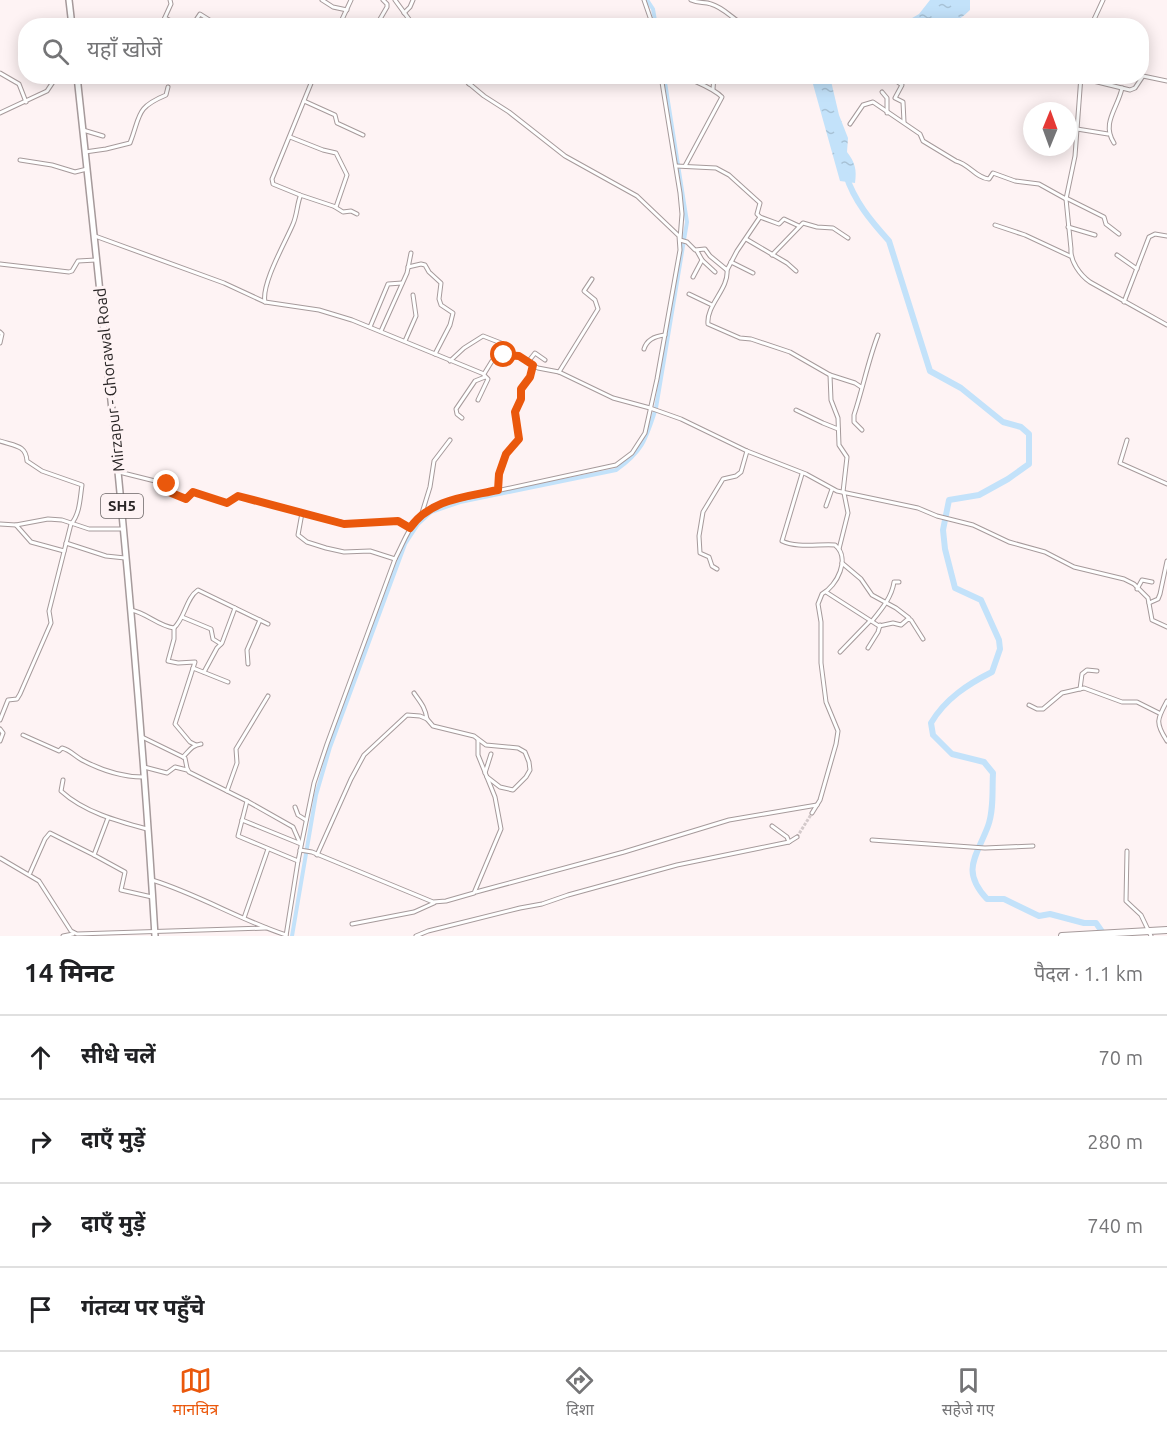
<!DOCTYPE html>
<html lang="hi">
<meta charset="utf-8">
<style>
:root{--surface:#fff;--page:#f2f2f2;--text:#202124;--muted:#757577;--line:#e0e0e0;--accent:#ea580c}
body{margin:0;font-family:Ubuntu,"Noto Sans Devanagari",sans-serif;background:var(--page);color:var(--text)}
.compass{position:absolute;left:1023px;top:102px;width:54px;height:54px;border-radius:50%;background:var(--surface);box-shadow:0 3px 15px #0003;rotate:1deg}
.stop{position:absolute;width:18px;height:18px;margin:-14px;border:4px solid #ea580c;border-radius:50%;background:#fff}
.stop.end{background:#ea580c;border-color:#fff;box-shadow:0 2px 6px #0008}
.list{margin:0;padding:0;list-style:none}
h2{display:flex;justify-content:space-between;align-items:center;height:78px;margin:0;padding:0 24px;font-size:26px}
h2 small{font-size:20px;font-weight:400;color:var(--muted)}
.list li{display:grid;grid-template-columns:39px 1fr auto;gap:18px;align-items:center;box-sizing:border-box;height:84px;padding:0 24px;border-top:2px solid var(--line)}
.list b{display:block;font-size:22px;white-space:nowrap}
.list em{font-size:20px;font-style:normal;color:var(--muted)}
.icon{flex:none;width:33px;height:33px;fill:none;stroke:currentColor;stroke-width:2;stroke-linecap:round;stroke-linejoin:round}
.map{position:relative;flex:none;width:1167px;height:936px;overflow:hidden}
.search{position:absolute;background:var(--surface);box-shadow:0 3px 15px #0003;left:18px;right:18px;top:18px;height:66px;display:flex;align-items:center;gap:15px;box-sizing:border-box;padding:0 21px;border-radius:24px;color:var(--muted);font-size:22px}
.sheet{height:414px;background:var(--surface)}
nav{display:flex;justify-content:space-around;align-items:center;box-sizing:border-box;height:84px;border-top:2px solid var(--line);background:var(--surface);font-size:16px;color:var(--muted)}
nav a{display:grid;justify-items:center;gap:3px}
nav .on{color:var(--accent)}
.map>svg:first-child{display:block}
.water{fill:url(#water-ripples)}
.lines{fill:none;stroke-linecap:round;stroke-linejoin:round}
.canal{stroke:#c3e2fa;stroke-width:4}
.river{stroke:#c3e2fa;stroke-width:6}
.minor-tunnel{stroke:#d4cacb;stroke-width:3;stroke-dasharray:3 1.5;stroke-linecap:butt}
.minor-casing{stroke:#a69a9b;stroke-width:5}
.primary-casing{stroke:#a69a9b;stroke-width:8}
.trunk-casing{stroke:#a69a9b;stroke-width:8}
.minor{stroke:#fff;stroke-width:3}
.primary{stroke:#fff;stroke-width:5}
.trunk{stroke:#fff;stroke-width:6}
.route{stroke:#ea580c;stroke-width:8}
.labels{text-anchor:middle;stroke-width:6;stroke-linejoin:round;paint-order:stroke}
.shield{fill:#fef3f4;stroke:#6a6464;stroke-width:1.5}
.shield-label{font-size:15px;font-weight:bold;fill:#2a2626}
.street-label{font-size:16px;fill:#2a2626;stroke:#fef3f4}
</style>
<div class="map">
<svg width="1167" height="936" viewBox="0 0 1167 936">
<defs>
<pattern id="water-ripples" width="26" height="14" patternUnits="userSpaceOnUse" patternTransform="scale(1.5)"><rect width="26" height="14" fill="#c3e2fa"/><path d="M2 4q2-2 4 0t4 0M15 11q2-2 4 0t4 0" fill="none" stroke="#a8c2d6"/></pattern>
</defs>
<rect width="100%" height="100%" fill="#fef3f4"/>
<g class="water">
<path d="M 930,0 L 970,0 L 970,10 C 950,31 928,26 900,25 L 919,14 Z"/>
<path d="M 811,77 L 831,77 L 831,81 L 839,115 L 848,138 L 847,152 C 855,162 857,170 855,183 L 840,181 Z"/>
</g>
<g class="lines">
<g class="canal">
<path d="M 647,0 L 653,9 L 656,26"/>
<path d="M 292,936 L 316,795 L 330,747 L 405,544 L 418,524 L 431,512 L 460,502 L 616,470 C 643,451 646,439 656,408 L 687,222 L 664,76"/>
</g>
<path class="river" d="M 846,175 C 854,201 871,221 889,241 L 930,371 L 961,388 L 1003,422 L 1021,427 L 1029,434 L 1029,464 L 1008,479 L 979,495 L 949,500 L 943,530 L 945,549 L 955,588 L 981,600 L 999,640 L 1000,649 L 992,672 C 968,684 945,699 931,723 L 933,735 L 952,754 L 984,762 L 993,773 C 992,790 994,810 988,826 C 977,856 960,870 987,899 L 1004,899 L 1039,916 L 1050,914 L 1084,923 L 1096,923 L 1105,936"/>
<path class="minor-tunnel" d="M 797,837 L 812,813"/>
<defs>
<g id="minor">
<path d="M 322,0 L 333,7 L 347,10"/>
<path d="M 395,0 L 414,26"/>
<path d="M 644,0 L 653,26"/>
<path d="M 691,0 C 699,4 704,1 711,4 C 725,8 733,20 746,26"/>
<path d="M 404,13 L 410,7 L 413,0"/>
<path d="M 165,18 L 181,26"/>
<path d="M 161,26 L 171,4 L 170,0"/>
<path d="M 192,26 L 200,14 L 219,26"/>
<path d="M 339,26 L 351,0"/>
<path d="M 376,26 L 387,7 L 387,4 L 383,0"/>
<path d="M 1091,26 L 1103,0"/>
<path d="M 0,73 L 19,84 L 26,102"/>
<path d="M 661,76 L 680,193 L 682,214 L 680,239"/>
<path d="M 684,76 C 697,83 712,87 722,97 L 685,166"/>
<path d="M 889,76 L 902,85 L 895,98 L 903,102 L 904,122"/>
<path d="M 1081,76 L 1075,156 L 1066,199 L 1071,249 C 1070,261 1080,275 1090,282 L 1167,325"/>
<path d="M 1081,78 L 1130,90 L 1135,88 L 1143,76 L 1167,81"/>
<path d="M 469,84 L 473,76"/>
<path d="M 713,89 L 714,76"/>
<path d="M 882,92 L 887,98 L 887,113"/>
<path d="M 304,101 L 335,115 L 337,123 L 363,135"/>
<path d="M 0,113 L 47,91 L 57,76"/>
<path d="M 850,124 L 863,105 L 873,102 L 920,134 L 923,141 L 956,161 C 969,164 976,178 989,179 L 993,173 L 1015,181 L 1039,184 L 1066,199"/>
<path d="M 1077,129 L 1108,134"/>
<path d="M 83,130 L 103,136"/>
<path d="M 290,137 L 323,150 L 336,153 L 347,175 L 336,207 L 300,195"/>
<path d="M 1114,143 C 1101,123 1118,108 1122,88"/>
<path d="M 85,152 L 106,149 L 130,143 C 141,115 135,108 166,95 L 168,87"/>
<path d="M 20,160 L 52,165 L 75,172 L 87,169"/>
<path d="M 676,166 L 716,168 L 729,175 L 760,203 L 757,214 L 760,217 L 737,251 L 727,270 L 710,256 L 705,249 L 695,250 L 687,242 L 680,240"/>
<path d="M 1066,198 L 1104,217 L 1106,224 L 1119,234"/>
<path d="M 335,207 L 343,212 L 351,211 L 357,214"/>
<path d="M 760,217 L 779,224 L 784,219 L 799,226"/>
<path d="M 995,225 L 1025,235 L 1070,256"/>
<path d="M 1068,227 L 1095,235"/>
<path d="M 95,236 L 224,283 L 265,302 L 319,310 L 352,320 L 484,374 L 492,361 L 500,353 L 519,356 L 538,368 L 559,372 L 613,398 L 650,408 L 681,419 L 747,451 L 806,474 L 837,491 L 918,508 L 937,516 L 973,525 L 1009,542 L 1045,552 L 1074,567 L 1124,579 L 1134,584 L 1148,598 L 1152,620 L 1167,627"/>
<path d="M 746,239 L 787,263 L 796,271"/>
<path d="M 697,251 L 702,260 L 715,272"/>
<path d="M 772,255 L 803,223 L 817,227 L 833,228 L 848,238"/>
<path d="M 1117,255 L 1137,269"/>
<path d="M 731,262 L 753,273"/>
<path d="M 0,264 L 69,272 L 72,271 L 78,261 L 96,260"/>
<path d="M 408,267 L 421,264 L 425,265 L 429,272 L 441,283 L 439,299 L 441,305 L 453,313 L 450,325 L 435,354"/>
<path d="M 727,270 C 729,289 706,305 708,324 L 740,338 L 751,339 L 790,352 L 830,375 L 831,400 L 838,418 L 839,445 L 847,457 L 843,492"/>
<path d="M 693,277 L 702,260"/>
<path d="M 689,294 L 712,305"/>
<path d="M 265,302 C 261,284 286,241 293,224 C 297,215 297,205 300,197 L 300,195 L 273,184 L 272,179 L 314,76"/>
<path d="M 1124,302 L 1149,237 L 1155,234 L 1167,236"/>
<path d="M 370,327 L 388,284 L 402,283"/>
<path d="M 381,331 L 407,273 L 411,253"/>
<path d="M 0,332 L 2,334 L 0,343"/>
<path d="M 405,341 L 416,316 L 413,295"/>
<path d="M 644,349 C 647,339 655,336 665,335"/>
<path d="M 450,361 L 464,348 L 483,336 L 501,343 L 500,353"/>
<path d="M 528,362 L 535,353 L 545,360"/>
<path d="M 559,372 L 598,309 L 595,300 L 584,291 L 592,279"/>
<path d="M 830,375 L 855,383 L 861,387"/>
<path d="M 478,400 L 488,379 L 484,375"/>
<path d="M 796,410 L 823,423 L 838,429"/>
<path d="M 462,418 L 457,414 L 456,409 L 475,381 L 485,377"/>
<path d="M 862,430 L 854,422 L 854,415 C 863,388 868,361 878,335"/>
<path d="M 1127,440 L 1120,463 L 1167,484"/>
<path d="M 0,441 C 15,446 26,445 27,461 L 42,471 L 82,485 C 80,498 80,514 71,524 L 49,611 L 51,623 L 20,694 L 17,699 L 8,700 L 0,720"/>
<path d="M 119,472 L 167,484 L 168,492 L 186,499 L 194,492 L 227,503 L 238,496 L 344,523 L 398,521 L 409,528"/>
<path d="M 802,474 L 782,541 C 796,548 818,544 835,545 C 851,558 837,586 822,594 L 818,604 L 821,622 L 821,663 L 826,702 L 838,731 L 836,744 L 820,800 L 812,813"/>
<path d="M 498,491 L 499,474 L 506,454 L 519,439 L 515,412 L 521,400 L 521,389 L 530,377 L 533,365"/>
<path d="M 826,506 L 832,489"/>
<path d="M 302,513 L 298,535 L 307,542 L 326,548 L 344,552 L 370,551 L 395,559"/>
<path d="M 422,513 L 430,487 L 434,461 L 450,440"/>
<path d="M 0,524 L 16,525 L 31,542 L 64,551"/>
<path d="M 16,525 L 48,519 L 62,520 L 89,529 L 123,529"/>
<path d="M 66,543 L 106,556 L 125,558"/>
<path d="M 839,549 L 848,513 L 844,493"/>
<path d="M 842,563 L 861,579 L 872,595 L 896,608 L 909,618"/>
<path d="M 717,569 L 712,566 L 709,557 L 700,553 L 699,536 L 703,512 L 723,479 L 736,476 L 741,472 L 747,451"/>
<path d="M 1137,589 L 1142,580 L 1152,582"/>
<path d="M 826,592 L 879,626 L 893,623 L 901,625 L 908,619 L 911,620 L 923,639"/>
<path d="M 1149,603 L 1158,599 L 1160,594 L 1167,561"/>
<path d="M 131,610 C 147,613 158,626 174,628 C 185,618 186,598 198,590 L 268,624"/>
<path d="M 182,617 L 211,629 L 213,639 L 221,644"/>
<path d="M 872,621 C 881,610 892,597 894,582 L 899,582"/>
<path d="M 174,628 L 174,639 L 168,661 L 178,663 L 195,662 L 175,724 L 190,742 L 196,745"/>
<path d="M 868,648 L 878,632 L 880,625"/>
<path d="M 840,652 L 870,621"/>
<path d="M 248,664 L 247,650 L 260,620"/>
<path d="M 193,668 L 228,682"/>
<path d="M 204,672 L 217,648 L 222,643 L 235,608"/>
<path d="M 1080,689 L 1082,674 L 1087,670 L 1097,671"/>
<path d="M 414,693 C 421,703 425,707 427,719"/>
<path d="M 1167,701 C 1157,719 1155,723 1167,741"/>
<path d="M 1029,705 L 1037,709 L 1043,709 L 1062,693 L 1084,688 L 1122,702 L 1137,702 L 1159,713"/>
<path d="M 0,729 L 3,733 L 0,741"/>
<path d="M 23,735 L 59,751 L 62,748 C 70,750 75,756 82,760 C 101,770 122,777 143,777"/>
<path d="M 142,737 L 185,758 L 187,768 L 189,772 L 247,801 L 293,827 L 300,843"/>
<path d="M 183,757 C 189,751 192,745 201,744"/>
<path d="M 144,767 L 167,773 L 175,767 L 187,770"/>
<path d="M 485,773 L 491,754"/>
<path d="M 63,780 L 61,791 C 84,812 117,821 147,829"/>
<path d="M 227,791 L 237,763 L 236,749 L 268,696"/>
<path d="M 247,801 L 238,836 L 298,861"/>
<path d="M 295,807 L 298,815 L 306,820"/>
<path d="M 108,818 L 94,855 L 125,872 L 121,890 L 152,897"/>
<path d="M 242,820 L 301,844"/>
<path d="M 772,826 L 787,837 L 789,842"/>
<path d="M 872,840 L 985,848 L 1033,846"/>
<path d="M 300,850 L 312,852 L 433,902 L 446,901 L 474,893 L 501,829 L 495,797 L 478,755 L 478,740"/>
<path d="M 1127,851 L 1126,901 L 1141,915 L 1151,936"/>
<path d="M 317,855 L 351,779 L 364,755 L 407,715 L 420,716 L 427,719 L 433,726 L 474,736 L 486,745 L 518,748 L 525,752 L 529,762 L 530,770 L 526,777 L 513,790 L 500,787 L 487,777"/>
<path d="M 0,858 L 39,881 L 71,931 L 77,934 L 266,928"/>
<path d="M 30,873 L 45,839 L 50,833 L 94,855"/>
<path d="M 152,880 C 198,894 240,920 286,935"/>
<path d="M 476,892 L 624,852 L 729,820 L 817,805"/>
<path d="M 244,918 L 268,849"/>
<path d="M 352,924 L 414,912 L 434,903"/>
<path d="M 63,936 L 73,934"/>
<path d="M 286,936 L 298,861 L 314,783 L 327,744 L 395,559 C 408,534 412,514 441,503 L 616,465 L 632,453 L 645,433 L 657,379 L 680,250 L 679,236 L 637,196 L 565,156 L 509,112 L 484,96 L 460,76"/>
<path d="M 416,936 L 428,931 L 520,908 L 542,904 L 568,895 L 677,865 L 789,842 L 797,837"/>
</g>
<g id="primary">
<path d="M 69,0 L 72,26"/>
<path d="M 77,76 C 108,362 138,649 155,936"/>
</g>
<path id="trunk" d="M 1062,936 L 1167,930"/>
</defs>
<use href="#minor" class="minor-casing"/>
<use href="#primary" class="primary-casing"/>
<use href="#trunk" class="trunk-casing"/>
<use href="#minor" class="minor"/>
<use href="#primary" class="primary"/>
<use href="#trunk" class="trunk"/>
</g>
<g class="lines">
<path class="route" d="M 167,484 L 169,492 L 186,499 L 193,492 L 227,503 L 238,496 L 344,524 L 398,521 L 410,528 C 430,499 466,497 498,490 L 499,474 L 506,454 L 519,439 L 515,412 L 521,399 L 521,389 L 530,377 L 533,365 L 519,356 L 504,355"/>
</g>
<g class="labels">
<rect class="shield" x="101" y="494" width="42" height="24" rx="4.5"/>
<g class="shield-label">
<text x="122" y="511">SH5</text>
</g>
<g class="street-label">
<text transform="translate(109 380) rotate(-96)" y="6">Mirzapur - Ghorawal Road</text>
</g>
</g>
</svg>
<svg class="compass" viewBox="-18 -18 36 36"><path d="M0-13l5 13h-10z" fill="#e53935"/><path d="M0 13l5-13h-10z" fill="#757577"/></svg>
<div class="stop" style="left:504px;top:355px"></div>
<div class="stop end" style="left:167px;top:484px"></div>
<div class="search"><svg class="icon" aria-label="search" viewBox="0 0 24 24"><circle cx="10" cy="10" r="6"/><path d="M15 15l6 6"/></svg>यहाँ खोजें</div>
</div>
<section class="sheet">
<h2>14 मिनट<small>पैदल · 1.1 km</small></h2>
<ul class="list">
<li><svg class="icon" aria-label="ahead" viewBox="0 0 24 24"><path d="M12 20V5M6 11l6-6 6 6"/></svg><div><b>सीधे चलें</b></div><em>70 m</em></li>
<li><svg class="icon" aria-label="right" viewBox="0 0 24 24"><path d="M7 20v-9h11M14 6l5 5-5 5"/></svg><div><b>दाएँ मुड़ें</b></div><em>280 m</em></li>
<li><svg class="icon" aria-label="right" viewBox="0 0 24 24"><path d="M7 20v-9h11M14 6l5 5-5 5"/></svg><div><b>दाएँ मुड़ें</b></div><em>740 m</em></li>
<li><svg class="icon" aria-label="arrive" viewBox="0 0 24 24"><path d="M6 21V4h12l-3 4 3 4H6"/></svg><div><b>गंतव्य पर पहुँचे</b></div></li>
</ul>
</section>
<nav>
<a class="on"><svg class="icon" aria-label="map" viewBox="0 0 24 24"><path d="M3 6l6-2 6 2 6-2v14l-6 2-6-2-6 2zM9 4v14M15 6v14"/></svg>मानचित्र</a>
<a><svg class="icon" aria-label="directions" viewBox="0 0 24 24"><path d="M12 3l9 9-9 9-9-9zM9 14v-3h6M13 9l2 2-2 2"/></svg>दिशा</a>
<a><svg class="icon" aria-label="saved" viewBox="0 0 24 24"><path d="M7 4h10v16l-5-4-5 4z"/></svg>सहेजे गए</a>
</nav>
